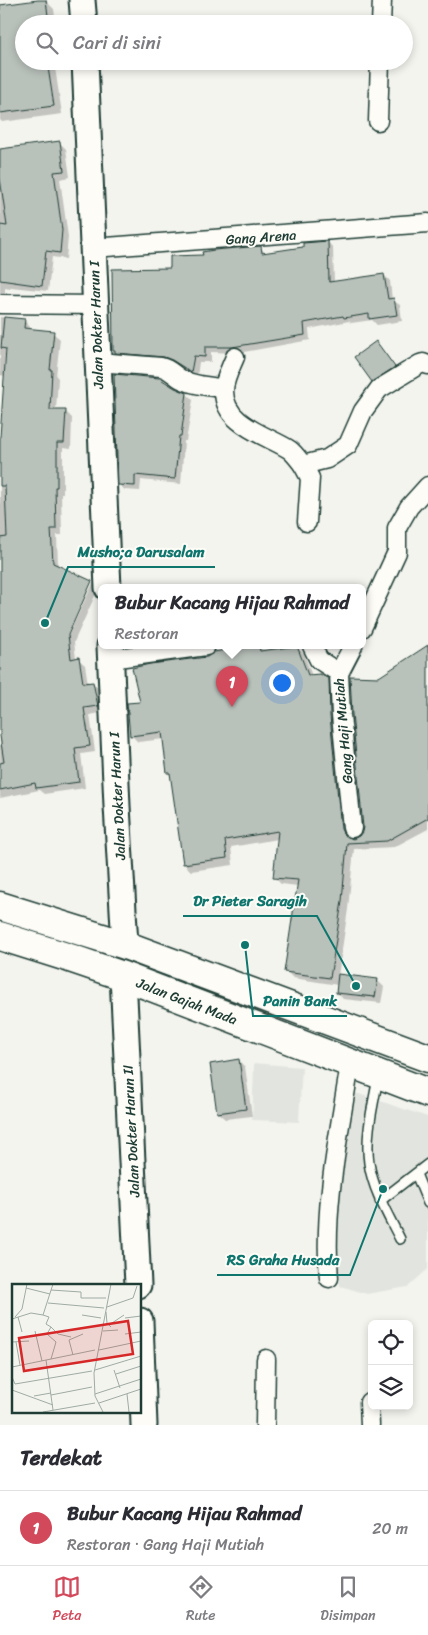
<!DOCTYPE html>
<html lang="id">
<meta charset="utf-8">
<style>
:root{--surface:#fff;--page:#f2f2f3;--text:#2b2b33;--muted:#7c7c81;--line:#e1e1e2;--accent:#d1495b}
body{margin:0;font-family:Sriracha,sans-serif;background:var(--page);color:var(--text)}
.controls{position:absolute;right:15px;bottom:15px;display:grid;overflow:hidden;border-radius:8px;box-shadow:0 2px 8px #0003}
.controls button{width:45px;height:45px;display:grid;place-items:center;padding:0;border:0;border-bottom:1px solid var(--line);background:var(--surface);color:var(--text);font:25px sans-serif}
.you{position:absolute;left:281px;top:682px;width:18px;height:18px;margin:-12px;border:4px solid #fff;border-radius:50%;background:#1a73e8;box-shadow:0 0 0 8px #1a73e833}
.badge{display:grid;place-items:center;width:32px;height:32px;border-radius:50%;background:var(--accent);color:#fff;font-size:16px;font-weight:700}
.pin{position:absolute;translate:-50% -41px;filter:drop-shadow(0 1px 2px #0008)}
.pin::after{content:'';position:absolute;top:26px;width:18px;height:15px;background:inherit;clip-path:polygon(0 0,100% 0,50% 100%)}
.popup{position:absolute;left:98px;top:584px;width:268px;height:65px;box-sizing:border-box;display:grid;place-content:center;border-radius:8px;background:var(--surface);filter:drop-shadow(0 1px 4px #0005);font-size:16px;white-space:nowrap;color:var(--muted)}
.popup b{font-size:19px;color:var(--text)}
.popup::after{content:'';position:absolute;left:50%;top:100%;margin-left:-10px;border:10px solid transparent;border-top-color:var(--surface)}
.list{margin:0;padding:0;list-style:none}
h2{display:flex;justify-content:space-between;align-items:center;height:65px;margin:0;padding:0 20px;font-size:21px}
h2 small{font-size:16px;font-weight:400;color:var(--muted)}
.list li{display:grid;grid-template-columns:32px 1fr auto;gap:15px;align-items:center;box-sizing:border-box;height:75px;padding:0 20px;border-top:1px solid var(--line)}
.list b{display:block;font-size:19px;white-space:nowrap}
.list p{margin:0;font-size:16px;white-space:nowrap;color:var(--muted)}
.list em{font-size:16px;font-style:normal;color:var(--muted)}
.icon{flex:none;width:28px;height:28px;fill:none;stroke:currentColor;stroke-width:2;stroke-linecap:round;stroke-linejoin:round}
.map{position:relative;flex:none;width:428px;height:1425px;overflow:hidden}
.search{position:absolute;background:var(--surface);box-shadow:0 2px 8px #0003;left:15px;right:15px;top:15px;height:55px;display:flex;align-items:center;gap:12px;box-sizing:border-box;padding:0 18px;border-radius:28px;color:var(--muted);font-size:19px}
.sheet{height:140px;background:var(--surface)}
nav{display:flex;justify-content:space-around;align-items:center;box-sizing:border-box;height:70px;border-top:1px solid var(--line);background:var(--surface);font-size:14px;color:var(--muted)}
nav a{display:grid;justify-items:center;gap:2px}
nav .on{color:var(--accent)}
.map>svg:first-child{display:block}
.built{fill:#e2e5df}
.shadow{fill:#0003}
.building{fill:#b9c1bb;stroke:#1f3d34}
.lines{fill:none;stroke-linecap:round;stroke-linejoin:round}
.lane-casing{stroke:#1f3d34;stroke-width:12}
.street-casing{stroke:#1f3d34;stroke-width:21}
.secondary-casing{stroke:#1f3d34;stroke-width:29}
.primary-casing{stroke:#1f3d34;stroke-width:31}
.lane{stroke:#fdfcf7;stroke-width:9}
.street{stroke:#fdfcf7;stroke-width:18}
.secondary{stroke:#fdfcf7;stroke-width:25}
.primary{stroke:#fdfcf7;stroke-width:28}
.labels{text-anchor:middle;stroke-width:4;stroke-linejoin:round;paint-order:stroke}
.street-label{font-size:14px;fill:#1f3d34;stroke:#fdfcf7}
.inset-road{fill:none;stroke:#9faba4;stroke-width:1}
.view{fill:#d62828;fill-opacity:0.15;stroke:#d62828;stroke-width:2.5}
.inset-edge{fill:none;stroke:#1f3d34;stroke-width:2.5}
.leader{fill:none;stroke:#0f766e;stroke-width:2}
.callout-dot{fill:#0f766e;stroke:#fdfcf7;stroke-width:2}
.callout-label{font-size:15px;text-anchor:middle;font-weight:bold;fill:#0f766e;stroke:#fdfcf7;stroke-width:4;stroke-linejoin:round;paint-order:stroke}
</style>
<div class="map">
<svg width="428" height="1425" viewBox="0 0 428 1425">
<rect width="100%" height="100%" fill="#f4f4ef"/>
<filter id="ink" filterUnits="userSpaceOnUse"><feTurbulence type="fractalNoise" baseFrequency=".02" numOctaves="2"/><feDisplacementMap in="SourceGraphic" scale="10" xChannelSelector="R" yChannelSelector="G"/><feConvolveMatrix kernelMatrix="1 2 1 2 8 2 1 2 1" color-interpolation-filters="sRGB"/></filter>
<g filter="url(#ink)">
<g class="built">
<path d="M 254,1063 L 302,1067 L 299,1122 L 252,1120 Z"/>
<path d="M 350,1091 L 428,1117 L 428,1269 L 408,1287 L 367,1294 L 340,1286 L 334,1223 Z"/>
</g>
<g class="shadow">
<path d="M 45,0 L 54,9 L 56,24 L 24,24 L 24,61 L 54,61 L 62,114 L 2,122 L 0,120 L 0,7 Z"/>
<path d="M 59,142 L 66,149 L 70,177 L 60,179 L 68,237 L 66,259 L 52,257 L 48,291 L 11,287 L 10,289 L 5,288 L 5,300 L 0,303 L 0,149 L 6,150 Z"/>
<path d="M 328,242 L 333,248 L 334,283 L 384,275 L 390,281 L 392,300 L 400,305 L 402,321 L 377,325 L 372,320 L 351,323 L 349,321 L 309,329 L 310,340 L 238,353 L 211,352 L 211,362 L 199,362 L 197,377 L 180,366 L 171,362 L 122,358 L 114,350 L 172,269 L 204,256 L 260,247 L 266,254 Z"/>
<path d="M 0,317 L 24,320 L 30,327 L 30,330 L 53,333 L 60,339 L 56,376 L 58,378 L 56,411 L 66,412 L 72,418 L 71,449 L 63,448 L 63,493 L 61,493 L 62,535 L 57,535 L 58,567 L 92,583 L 90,583 L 64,640 L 66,641 L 93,583 L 98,589 L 74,642 L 76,659 L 78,659 L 85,665 L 88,684 L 93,683 L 99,689 L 104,712 L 90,715 L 95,752 L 81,754 L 85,788 L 44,794 L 39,790 L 0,798 L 0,462 L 5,376 L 0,375 Z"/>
<path d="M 376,343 L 400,374 L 379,387 L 373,381 Z"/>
<path d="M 175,389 L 187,394 L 193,400 L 186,441 L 184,441 L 181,484 L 141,480 L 140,491 L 125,490 L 119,485 Z"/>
<path d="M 428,645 L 428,829 L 394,847 L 354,849 L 348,909 L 338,976 L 377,980 L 384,987 L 381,1003 L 343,999 L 337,992 L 338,985 L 293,978 L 286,971 L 298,886 L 281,884 L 274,877 L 278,839 L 231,847 L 233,865 L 191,871 L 184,864 L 172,777 L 168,773 L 164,739 L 138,742 L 131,735 L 142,703 L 215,654 L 258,646 L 264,652 L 296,647 L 304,654 L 312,676 L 328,680 L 335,687 L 337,724 L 348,837 L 352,840 L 359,837 L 363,832 L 380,679 Z"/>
<path d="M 239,1061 L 245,1067 L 252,1116 L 225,1119 L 218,1113 Z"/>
</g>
<g class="building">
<path d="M 38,0 L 46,0 L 49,24 L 24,24 L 24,61 L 47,61 L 54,106 L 0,113 L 0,5 Z"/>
<path d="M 60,141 L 64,171 L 54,172 L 62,230 L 60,253 L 46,251 L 42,286 L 0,280 L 0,225 L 7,226 L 0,178 L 0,149 Z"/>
<path d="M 328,241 L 329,282 L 384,274 L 388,299 L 394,298 L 397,315 L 369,319 L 369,314 L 344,318 L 343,316 L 304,323 L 305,335 L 232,347 L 205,347 L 205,357 L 194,356 L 191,372 L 172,360 L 164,357 L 115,353 L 115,351 L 113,351 L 112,269 L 170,268 L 170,256 L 203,255 L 202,252 L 214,250 L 261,246 L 262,253 L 303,247 L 303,243 Z"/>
<path d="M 4,317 L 25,319 L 24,328 L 54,331 L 50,370 L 52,370 L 50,410 L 66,410 L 64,443 L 57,443 L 57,487 L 55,487 L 56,529 L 51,529 L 53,563 L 92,581 L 68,635 L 71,659 L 79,657 L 83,683 L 93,682 L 98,706 L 84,708 L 90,746 L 75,748 L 79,782 L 36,788 L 35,783 L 0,790 L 0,763 L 4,762 L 0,736 L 0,538 L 7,537 L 5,486 L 0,486 L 0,437 L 6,349 L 1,348 Z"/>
<path d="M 376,341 L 395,367 L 372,382 L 354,357 Z"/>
<path d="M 114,374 L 159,378 L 175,388 L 187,393 L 181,436 L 179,436 L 175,479 L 135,475 L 135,486 L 118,485 Z"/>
<path d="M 428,645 L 428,818 L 387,841 L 347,843 L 342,901 L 330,978 L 284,972 L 298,880 L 273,878 L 278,831 L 225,840 L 227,858 L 183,864 L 170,773 L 167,773 L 162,732 L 130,736 L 127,703 L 140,702 L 132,668 L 150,664 L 207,657 L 214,652 L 249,646 L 259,646 L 260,651 L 297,646 L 308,675 L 320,674 L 329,679 L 330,716 L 341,829 L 344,835 L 353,839 L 359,836 L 362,832 L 363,827 L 352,714 L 350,676 L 379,677 Z"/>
<path d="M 338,974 L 378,979 L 375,997 L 336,993 Z"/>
<path d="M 239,1059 L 246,1109 L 217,1113 L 210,1064 Z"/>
</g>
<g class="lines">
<defs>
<g id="lane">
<path d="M 378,1078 C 373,1105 365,1136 369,1163 C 373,1190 388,1215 400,1239"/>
<path d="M 416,1174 L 428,1203"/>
<path d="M 380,1201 L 428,1164"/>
</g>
<g id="street">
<path d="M 381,24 L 382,0"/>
<path d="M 378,121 L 380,61"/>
<path d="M 93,248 L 428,223"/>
<path d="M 0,304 L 96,305"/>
<path d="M 235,357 C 231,367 224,380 224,390 C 223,425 267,435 290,450 C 295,454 299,460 303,465 L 327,459 L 348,445 L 363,411 L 379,389 L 420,364 L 423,363 L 428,365"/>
<path d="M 98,362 L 161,367 C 170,369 174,375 181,379 C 193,386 211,386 224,389"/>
<path d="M 303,465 L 310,478 L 307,522"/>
<path d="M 362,628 L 397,552 L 397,528 L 409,507 L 428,486"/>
<path d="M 312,646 L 319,660 L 339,673 L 341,715 L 352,828"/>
<path d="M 110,659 L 206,646"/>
<path d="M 339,673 L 353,646"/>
<path d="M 329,1278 C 323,1206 339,1135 350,1064"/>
<path d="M 369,1402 L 370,1425"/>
<path d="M 265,1425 L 266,1359"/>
</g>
<g id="secondary">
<path d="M 82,0 L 84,24"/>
<path d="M 85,61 L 108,588"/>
<path d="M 110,646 L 117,806 L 125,945"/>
<path d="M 123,976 L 138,1285"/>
<path d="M 140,1321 L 144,1425"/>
</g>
<g id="primary">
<path d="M 0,906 L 125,945 L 428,1058"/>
<path d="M 0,936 L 70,958 L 123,976 L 428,1093"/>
</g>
</defs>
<use href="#lane" class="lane-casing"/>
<use href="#street" class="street-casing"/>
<use href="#secondary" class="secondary-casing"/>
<use href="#primary" class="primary-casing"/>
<use href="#lane" class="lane"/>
<use href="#street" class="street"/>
<use href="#secondary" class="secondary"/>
<use href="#primary" class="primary"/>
</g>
</g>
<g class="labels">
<g class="street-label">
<text transform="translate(261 237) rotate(-4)" y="5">Gang Arena</text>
<text transform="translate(96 325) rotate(-92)" y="5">Jalan Dokter Harun I</text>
<text transform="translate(343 731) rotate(-95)" y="5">Gang Haji Mutiah</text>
<text transform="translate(117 796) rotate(-93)" y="5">Jalan Dokter Harun I</text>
<text transform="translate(187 1001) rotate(21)" y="5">Jalan Gajah Mada</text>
<text transform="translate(131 1131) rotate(-93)" y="5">Jalan Dokter Harun II</text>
</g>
</g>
<g transform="translate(12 1284)">
<rect width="129" height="129" fill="#f4f4ef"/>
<path class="inset-road" d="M 14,4 L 38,10M 39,6 L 69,8 L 69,14 L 94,14M 36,19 L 92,24M 95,23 L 121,14 L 125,2M 94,28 L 95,39 L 99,43M 31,31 L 37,33 L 34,40 L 39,43 L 35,50 L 44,58 L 39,75M 70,31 L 89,34M 3,33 L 10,25 L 15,0M 6,33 L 10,48M 113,34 L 129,32M 0,35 L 19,29 L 31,31 L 41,0M 97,41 L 112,31M 39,43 L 46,50 L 59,53M 23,47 L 30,77M 91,47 L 106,46M 113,50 L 129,48M 0,58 L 17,57M 4,58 L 8,81M 87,66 L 129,57M 61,71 L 57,56 L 71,50M 34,76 L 41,126M 0,83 L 83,66M 83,86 L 129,72M 102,86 L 108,104M 104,90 L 129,82M 0,93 L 3,100 L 80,87M 0,106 L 41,121M 83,110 L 129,95M 115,110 L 117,128M 39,111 L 80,103M 22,112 L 39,109M 87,119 L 129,105M 31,128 L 83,119M 91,128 L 83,112 L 82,89 L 99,0"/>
<path class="view" d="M 116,37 L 121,70 L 12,87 L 7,54 Z"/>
<rect width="129" height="129" class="inset-edge"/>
</g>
<path class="leader" d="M45 623L68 567H215M356 986L317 916H183M245 945L253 1016H347M383 1189L350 1275H217"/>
<g class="callout-dot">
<circle cx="45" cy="623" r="5"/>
<circle cx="356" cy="986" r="5"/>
<circle cx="245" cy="945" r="5"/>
<circle cx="383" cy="1189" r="5"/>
</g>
<g class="callout-label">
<text x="141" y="557">Musho;a Darusalam</text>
<text x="250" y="906">Dr Pieter Saragih</text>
<text x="300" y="1006">Panin Bank</text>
<text x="283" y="1265">RS Graha Husada</text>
</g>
</svg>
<div class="controls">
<button><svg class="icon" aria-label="locate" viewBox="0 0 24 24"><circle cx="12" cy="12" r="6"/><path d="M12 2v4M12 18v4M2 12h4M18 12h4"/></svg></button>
<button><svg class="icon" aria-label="layers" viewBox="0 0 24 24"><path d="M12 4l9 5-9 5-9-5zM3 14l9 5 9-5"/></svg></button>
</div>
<div class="you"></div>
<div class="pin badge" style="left:232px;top:707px">1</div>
<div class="popup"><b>Bubur Kacang Hijau Rahmad</b>Restoran</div>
<div class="search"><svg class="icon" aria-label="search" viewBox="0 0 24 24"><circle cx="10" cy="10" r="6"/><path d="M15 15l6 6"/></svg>Cari di sini</div>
</div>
<section class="sheet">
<h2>Terdekat<small></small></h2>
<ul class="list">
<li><span class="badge">1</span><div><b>Bubur Kacang Hijau Rahmad</b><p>Restoran · Gang Haji Mutiah</p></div><em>20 m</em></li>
</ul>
</section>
<nav>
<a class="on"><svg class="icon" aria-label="map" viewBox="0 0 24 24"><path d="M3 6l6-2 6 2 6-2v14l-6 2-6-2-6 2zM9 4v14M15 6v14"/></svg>Peta</a>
<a><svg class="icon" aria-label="directions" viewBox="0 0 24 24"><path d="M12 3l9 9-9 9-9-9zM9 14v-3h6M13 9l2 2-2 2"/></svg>Rute</a>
<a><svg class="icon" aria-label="saved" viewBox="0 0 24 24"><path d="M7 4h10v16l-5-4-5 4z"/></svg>Disimpan</a>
</nav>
